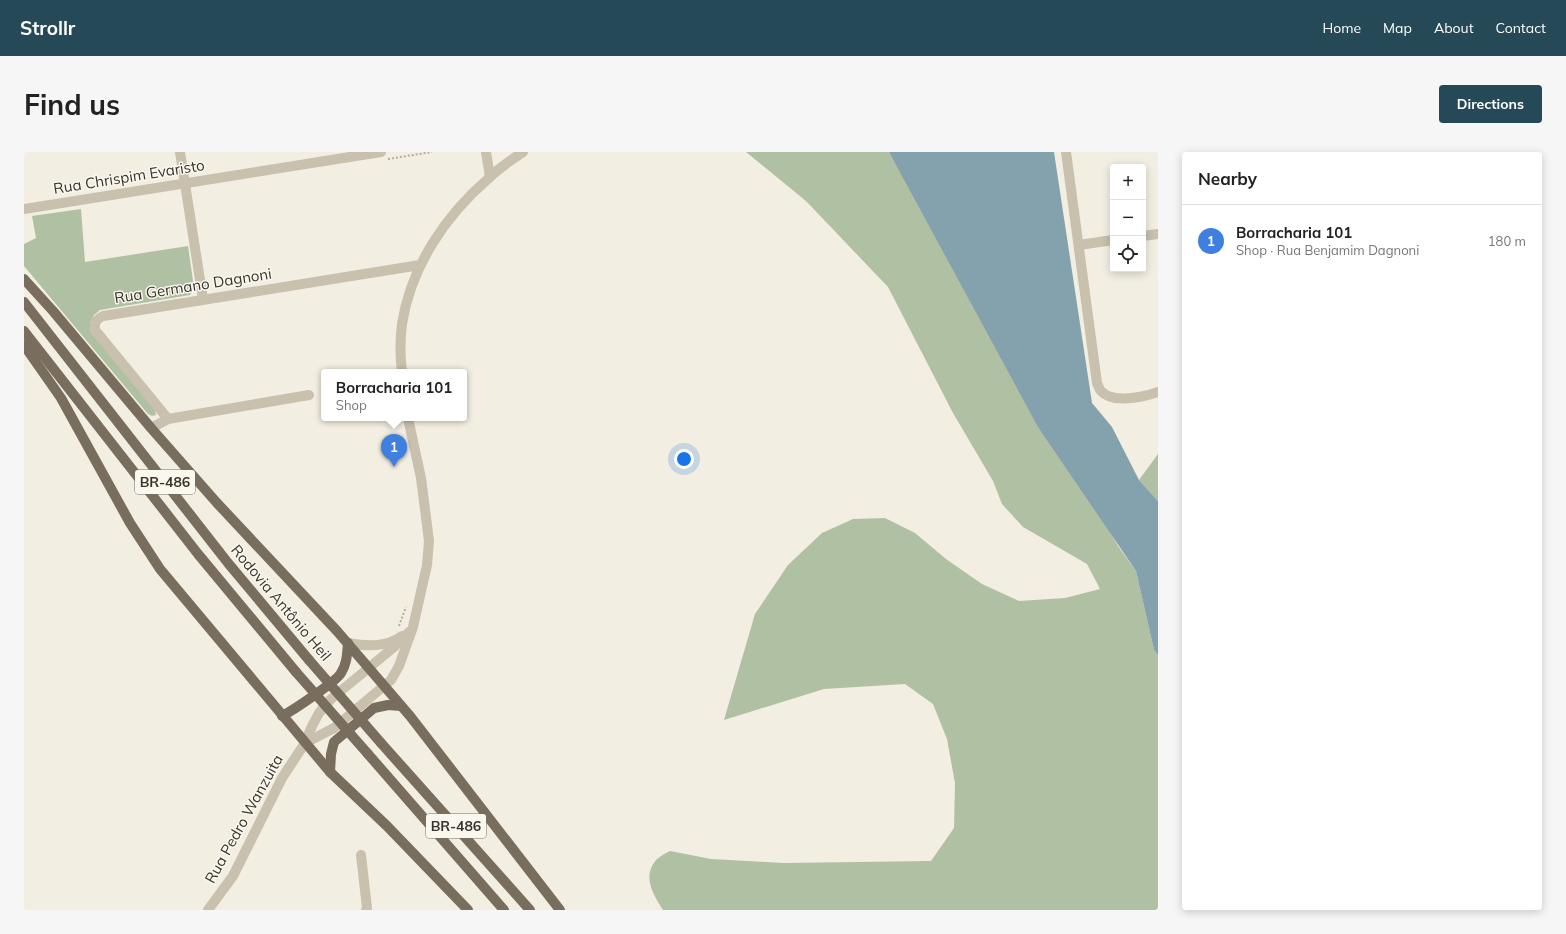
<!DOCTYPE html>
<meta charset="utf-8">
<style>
:root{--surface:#fff;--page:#f6f6f6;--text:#222;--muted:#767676;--line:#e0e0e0;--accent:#254957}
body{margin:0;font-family:Mulish,sans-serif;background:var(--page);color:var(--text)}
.controls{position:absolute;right:12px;top:12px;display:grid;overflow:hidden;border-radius:4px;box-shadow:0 2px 10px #0003}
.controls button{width:36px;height:36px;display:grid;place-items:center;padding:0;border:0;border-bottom:1px solid var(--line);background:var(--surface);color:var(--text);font:20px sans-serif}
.you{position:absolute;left:660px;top:307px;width:14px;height:14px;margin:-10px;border:3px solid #fff;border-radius:50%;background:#1a73e8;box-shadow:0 0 0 6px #1a73e833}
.badge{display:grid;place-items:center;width:26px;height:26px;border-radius:50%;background:var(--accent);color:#fff;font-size:13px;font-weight:700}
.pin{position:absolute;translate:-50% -33px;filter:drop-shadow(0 1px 2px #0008)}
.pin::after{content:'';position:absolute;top:21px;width:14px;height:12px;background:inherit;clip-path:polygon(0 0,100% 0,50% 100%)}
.popup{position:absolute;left:297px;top:217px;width:146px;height:52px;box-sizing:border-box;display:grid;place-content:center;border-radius:4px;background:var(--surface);filter:drop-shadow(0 1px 3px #0005);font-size:13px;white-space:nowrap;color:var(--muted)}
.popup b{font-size:15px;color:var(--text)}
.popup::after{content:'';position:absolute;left:50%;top:100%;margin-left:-8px;border:8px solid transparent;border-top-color:var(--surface)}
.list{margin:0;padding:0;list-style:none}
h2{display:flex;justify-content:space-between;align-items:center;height:52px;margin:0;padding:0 16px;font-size:17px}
h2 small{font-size:13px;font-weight:400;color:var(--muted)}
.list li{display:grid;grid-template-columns:26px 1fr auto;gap:12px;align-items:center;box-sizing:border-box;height:72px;padding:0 16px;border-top:1px solid var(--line)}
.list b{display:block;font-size:15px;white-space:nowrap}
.list p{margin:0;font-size:13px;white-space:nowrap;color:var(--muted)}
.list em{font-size:13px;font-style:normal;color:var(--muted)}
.icon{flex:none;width:22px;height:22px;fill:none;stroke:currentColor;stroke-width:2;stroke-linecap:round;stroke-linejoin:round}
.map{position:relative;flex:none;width:1134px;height:758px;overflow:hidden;border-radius:4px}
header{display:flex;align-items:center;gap:24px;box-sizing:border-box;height:56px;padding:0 20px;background:var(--accent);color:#fff}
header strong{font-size:19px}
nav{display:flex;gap:22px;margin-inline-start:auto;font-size:14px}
.intro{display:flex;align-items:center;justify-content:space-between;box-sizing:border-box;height:96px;padding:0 24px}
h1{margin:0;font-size:28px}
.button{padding:10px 18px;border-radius:4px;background:var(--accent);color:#fff;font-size:14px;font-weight:700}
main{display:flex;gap:24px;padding:0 24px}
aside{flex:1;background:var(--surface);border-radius:4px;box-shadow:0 2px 10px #0003}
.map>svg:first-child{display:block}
.green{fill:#b0c0a2}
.water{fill:#83a2ad}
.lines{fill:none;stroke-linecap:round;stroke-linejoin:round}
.path{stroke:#b5ab98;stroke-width:2;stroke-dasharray:2 2;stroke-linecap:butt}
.minor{stroke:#c9c0ae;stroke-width:10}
.major{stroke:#796d5e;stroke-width:10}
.major-bridge{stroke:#796d5e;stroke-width:10}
.labels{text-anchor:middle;stroke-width:3;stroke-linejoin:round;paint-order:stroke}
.shield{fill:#f9f7ee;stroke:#736e66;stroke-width:1}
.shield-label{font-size:14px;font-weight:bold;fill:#39332c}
.street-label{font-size:15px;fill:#39332c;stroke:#f9f7ee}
</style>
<header>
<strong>Strollr</strong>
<nav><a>Home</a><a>Map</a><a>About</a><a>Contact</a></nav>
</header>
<div class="intro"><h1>Find us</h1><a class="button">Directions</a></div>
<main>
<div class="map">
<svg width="1134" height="758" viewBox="0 0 1134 758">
<rect width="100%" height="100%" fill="#f2eee2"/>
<g class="green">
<path d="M 722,0 L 865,0 L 1094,394 L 1112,419 L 1130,498 L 1134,503 L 1134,758 L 639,758 C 629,742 618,725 632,708 C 636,704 642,701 646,699 L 687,707 L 759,711 L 907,709 L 930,676 L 931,631 L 923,587 L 909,552 L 881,532 L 800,537 L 700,568 L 731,462 L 764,413 L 798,381 L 829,367 L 861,366 L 891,381 L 922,407 L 958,432 L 995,449 L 1041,446 L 1076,437 L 1063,412 L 999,375 L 978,352 L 969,329 L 929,261 L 864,135 L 782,49 Z"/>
<path d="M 57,57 L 61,110 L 164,94 L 170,136 L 166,143 L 76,158 L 70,163 L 66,171 L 130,255 L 132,263 L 128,264 L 124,262 L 0,114 L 0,92 L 12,86 L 8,64 Z"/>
<path d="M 1134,302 L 1134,349 L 1115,328 Z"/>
</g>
<path class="water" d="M 865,0 L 1030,0 L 1068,251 L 1088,275 L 1115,328 L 1134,349 L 1134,503 L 1130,498 L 1112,419 L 1014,275 Z"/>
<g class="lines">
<g class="path">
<path d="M 364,7 L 408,0"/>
<path d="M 375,474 L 382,455"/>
</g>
<g class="minor">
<path d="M 156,0 L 179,147"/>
<path d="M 462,0 L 466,25"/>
<path d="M 1042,0 L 1073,231 C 1074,233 1075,237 1077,239 C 1088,252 1120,245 1134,240"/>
<path d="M 0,57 L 357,0"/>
<path d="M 1119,84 L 1134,82"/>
<path d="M 1055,93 L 1089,88"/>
<path d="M 378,220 C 376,204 376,187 378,172 C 387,114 422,63 465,26 C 475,16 487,8 499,0"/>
<path d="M 144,267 L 71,178 C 70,171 72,167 79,164 L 396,113"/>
<path d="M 127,276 L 144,267 L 285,243"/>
<path d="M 324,491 C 341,494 362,496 378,484"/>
<path d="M 281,591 L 310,576 L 367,528 L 375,514 L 389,475 L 403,413 L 405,389 L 397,326 L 384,266"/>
<path d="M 337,703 L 343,756 L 342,758"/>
<path d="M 184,758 L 209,724 L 258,626 L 281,591 L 288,574 L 295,561 L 307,547 L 370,495 L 385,480"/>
</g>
<g class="major">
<path d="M 0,127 L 29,159 L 127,276 L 193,351 L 313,479 L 386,564 L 536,758"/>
<path d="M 0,150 L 204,411 L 285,508"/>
<path d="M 0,179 L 174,402 L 272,520"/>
<path d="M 0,193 L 37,246 L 106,371 L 136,417 L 306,620 L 363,674 L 444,758"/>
<path d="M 258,564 C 268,559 313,529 317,521 C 323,512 323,502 324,491"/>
<path d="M 357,591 L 506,758"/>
<path d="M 344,602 L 480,758"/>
<path d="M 306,620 L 307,602 L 310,590 L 350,556 L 364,553 L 377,554"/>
</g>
<g class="major-bridge">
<path d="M 285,508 L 357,591"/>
<path d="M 272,520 L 344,602"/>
</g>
</g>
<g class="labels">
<g class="shield">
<rect x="111" y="318" width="60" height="24" rx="3"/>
<rect x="402" y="662" width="60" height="24" rx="3"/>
</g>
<g class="shield-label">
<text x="141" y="335">BR-486</text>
<text x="432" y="679">BR-486</text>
</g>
<g class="street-label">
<text transform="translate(105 25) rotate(-9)" y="5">Rua Chrispim Evaristo</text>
<text transform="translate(169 134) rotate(-9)" y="5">Rua Germano Dagnoni</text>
<text transform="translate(257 451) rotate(50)" y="5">Rodovia Antônio Heil</text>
<text transform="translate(220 667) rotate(-61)" y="5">Rua Pedro Wanzuita</text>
</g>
</g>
</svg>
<div class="controls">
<button>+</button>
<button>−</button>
<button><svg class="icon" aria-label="locate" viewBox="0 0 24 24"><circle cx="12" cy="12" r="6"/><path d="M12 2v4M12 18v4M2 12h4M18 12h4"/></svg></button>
</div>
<div class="you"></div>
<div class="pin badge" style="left:370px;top:315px;background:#3f7fe0">1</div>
<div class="popup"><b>Borracharia 101</b>Shop</div>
</div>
<aside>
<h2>Nearby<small></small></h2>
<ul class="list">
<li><span class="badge" style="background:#3f7fe0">1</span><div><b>Borracharia 101</b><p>Shop · Rua Benjamim Dagnoni</p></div><em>180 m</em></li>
</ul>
</aside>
</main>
